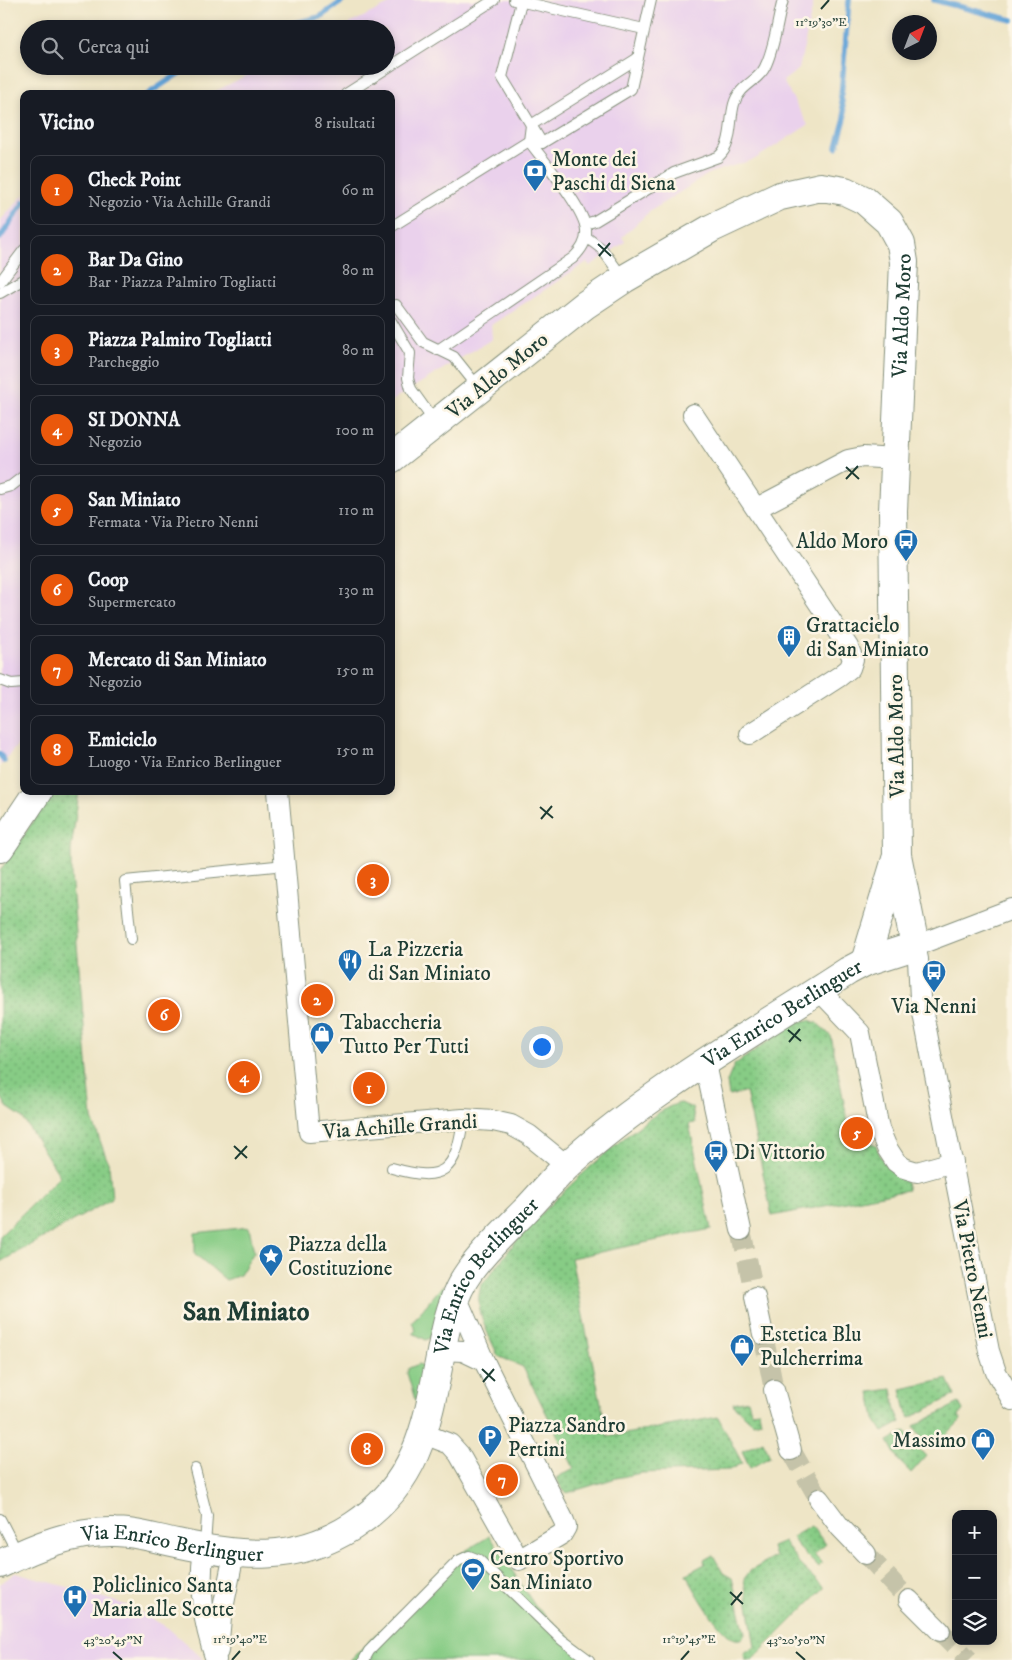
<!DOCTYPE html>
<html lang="it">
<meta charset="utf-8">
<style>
:root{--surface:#171b24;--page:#20242c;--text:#f1f3f6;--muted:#9ea1a6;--line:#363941;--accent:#ea580c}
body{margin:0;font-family:"IM FELL DW Pica",serif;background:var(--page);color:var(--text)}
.controls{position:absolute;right:15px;bottom:15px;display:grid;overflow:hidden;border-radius:10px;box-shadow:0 2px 8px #0003}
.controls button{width:45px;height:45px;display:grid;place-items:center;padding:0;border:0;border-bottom:1px solid var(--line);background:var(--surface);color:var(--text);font:25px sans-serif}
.compass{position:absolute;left:892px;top:15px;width:45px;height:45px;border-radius:50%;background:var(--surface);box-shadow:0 2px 8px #0003;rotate:42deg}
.you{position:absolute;left:541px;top:1046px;width:18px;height:18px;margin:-12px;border:4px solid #fff;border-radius:50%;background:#1a73e8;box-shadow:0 0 0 8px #1a73e833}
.badge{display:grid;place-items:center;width:32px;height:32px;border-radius:50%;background:var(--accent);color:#fff;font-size:16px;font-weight:700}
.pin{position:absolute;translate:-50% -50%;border:2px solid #fff;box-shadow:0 1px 5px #0006}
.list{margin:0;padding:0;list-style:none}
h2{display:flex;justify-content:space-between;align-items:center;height:65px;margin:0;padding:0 20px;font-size:21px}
h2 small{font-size:16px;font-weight:400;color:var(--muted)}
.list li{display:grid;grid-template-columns:32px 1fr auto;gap:15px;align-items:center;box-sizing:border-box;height:70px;margin:0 10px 10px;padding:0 10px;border:1px solid var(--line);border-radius:10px}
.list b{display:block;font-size:19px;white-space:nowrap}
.list p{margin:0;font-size:16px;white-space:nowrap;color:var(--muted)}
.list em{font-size:16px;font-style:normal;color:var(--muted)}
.icon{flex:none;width:28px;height:28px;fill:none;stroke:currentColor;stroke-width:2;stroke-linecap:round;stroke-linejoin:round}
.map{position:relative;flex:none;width:1012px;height:1660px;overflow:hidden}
.search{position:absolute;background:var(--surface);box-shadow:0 2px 8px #0003;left:20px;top:20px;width:375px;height:55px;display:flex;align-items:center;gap:12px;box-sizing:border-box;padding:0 18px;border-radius:28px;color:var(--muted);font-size:19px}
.panel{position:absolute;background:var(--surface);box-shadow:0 2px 8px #0003;left:20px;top:90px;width:375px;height:705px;border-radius:10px}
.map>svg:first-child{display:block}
.built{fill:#ead1ec}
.grass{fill:#87cc85;stroke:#53845c}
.park{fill:url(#park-dots);stroke:#53845c}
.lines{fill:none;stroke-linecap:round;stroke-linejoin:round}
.stream{stroke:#65a4d8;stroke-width:5.5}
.street-tunnel{stroke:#c5c3a9;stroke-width:20;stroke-dasharray:20 10;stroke-linecap:butt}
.lane-casing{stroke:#86917d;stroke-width:12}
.street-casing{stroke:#86917d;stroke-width:22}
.secondary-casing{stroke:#86917d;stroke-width:30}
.lane{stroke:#fff;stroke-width:10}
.street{stroke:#fff;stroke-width:20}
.secondary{stroke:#fff;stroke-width:28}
.ticks{fill:none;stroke:#1f3d34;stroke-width:2}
.labels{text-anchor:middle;stroke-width:5;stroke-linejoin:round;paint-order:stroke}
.poi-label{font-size:21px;fill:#1f3d34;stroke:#fcf5e5;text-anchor:start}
.street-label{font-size:21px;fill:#1f3d34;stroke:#fcf5e5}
.district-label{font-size:26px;font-weight:bold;fill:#1f3d34;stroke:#fcf5e5}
.ticks-label{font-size:12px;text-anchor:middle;fill:#1f3d34;stroke:#fcf5e5;stroke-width:5;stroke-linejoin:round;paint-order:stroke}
</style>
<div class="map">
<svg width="1012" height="1660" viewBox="0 0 1012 1660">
<defs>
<pattern id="park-dots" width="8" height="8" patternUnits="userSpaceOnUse" patternTransform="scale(1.25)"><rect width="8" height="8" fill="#87cc85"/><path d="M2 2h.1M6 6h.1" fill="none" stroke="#6ea76e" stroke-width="1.8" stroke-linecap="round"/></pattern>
</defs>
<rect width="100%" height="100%" fill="#fcf5e5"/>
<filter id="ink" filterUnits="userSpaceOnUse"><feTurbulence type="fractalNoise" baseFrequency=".02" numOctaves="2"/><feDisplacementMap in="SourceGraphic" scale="10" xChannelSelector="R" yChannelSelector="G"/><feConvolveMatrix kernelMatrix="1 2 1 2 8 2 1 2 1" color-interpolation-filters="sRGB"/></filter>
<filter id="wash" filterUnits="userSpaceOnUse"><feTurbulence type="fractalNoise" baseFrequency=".0096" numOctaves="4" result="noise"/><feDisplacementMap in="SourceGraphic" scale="20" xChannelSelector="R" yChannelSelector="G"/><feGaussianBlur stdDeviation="1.12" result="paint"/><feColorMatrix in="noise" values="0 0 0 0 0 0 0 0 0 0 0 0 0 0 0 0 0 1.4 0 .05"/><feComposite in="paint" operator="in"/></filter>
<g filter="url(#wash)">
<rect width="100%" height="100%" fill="#eee5c6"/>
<g class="built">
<path d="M 397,0 L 814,0 L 799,69 L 783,81 L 808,125 L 755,159 L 710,173 L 649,212 L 622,237 L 625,242 L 590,266 L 587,262 L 491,325 L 492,339 L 391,401 L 391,94 L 210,94 L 265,66 L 386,66 L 386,29 L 339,29 Z"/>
<path d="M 24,194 L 24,737 L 0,766 L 0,221 Z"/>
<path d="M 15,1573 L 79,1590 L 132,1607 L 168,1628 L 201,1657 L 202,1660 L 0,1660 L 0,1584 Z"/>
</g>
<g class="grass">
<path d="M 249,1227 L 254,1252 L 240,1275 L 226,1280 L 195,1254 L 195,1233 Z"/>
<path d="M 443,1285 L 447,1288 L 430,1338 L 426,1340 L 413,1333 L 416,1330 L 412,1322 Z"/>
<path d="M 419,1364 L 425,1367 L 419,1404 L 416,1403 L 407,1373 L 409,1368 Z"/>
<path d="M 490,1536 L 535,1606 L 595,1660 L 350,1660 L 455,1557 Z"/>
</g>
<g class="park">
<path d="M 53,791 L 79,791 L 71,850 L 71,875 L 92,1119 L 109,1165 L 112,1199 L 0,1262 L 0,1236 L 60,1176 L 22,1117 L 7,1107 L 0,1095 L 0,871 Z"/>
<path d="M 809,1020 L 817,1023 L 831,1036 L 852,1144 L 864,1141 L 876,1146 C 882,1161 889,1173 905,1178 L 908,1190 L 772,1216 L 746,1092 L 729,1096 L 727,1082 L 734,1065 L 796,1022 Z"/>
<path d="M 681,1103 L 692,1108 L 695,1123 L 689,1124 L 711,1229 L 571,1258 L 608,1437 L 718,1417 L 742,1463 L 729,1470 L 641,1473 L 616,1478 L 567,1493 L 563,1490 L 556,1478 L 574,1468 L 523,1367 L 498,1356 C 489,1334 473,1309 481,1286 C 496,1268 509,1249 524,1232 C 548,1205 650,1106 681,1103 Z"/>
<path d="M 948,1379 L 955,1395 L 910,1418 L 905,1407 L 901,1389 Z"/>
<path d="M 892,1389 L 896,1411 L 901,1422 L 883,1432 L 875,1419 L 870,1392 Z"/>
<path d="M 748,1400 L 751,1412 L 759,1411 L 761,1421 L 753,1423 L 734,1406 L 733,1403 Z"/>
<path d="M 959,1403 L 963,1410 L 959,1416 L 961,1420 L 933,1448 L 919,1435 L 914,1426 Z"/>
<path d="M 906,1431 L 911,1441 L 926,1456 L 911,1473 L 899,1461 L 888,1441 Z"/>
<path d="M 763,1441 L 770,1457 L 750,1468 L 742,1451 Z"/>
<path d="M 811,1526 L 826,1544 L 814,1555 L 822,1563 L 818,1567 L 799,1548 L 792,1537 Z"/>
<path d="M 784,1542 L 800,1565 L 824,1588 L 752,1660 L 745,1660 L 744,1654 L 755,1647 L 744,1579 L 750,1571 L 775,1557 L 772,1547 Z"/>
<path d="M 713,1555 L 723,1573 L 732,1578 L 745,1634 C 732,1660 691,1583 686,1574 L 705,1564 L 704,1560 Z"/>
</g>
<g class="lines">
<g class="stream">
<path d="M 934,0 L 1012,20"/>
<path d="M 269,29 L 320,17 L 344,0"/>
<path d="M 148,94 L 190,66"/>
<path d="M 837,147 L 845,118 L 841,97 L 849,0"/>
<path d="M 0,238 L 24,202"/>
<path d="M 0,754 L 4,761"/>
</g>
</g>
</g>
<g filter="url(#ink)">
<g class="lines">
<g class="street-tunnel">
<path d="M 741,1230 L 755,1297"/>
<path d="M 763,1334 L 774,1390"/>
<path d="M 791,1450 L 819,1499"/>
<path d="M 866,1554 L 909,1600"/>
<path d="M 940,1631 L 969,1660"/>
</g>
<defs>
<g id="lane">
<path d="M 514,0 L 644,29"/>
<path d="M 521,2 L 502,77 L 542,143"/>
<path d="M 346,94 L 494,0"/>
<path d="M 585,224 L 595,221 L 674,173 L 718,157 C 733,145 729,122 734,104 C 740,84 758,82 765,67 C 775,47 777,21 783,0"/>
<path d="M 391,227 L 529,141 L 542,143 L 631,89 L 651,0"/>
<path d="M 586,237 L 602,249 L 623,278"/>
<path d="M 0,282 L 24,250"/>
<path d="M 0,293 L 24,279"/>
<path d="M 396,305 L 423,342 L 454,357 L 478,387"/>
<path d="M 391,321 L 410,353 L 408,378 L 411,389 L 436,424"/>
<path d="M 438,350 L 573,258 C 581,250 587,242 586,230 C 585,209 542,159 529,141 L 531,125 L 638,58"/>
<path d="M 0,489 L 11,486 L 24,476"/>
<path d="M 0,680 L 11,684 L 24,683"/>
<path d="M 131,939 L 125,881 L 285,865"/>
<path d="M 392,1168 C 444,1183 456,1172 463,1119"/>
<path d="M 195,1469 L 207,1516 L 205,1546"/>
<path d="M 0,1519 L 18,1554"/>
<path d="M 364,1660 L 369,1651 L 458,1561 L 469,1556 L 479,1560 L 562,1640 L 589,1660"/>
</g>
<g id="street">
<path d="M 693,414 L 848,647 L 853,659 L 850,668 L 840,676 L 750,734"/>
<path d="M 757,508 L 848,460 L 863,457 L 895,459"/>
<path d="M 278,791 L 309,1132 L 463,1119 L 493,1121 L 511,1125 L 529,1135 L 567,1166"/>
<path d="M 1012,909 L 915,946 L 918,959 L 920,998 L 989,1351 L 996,1372 L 1012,1400"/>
<path d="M 819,990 L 860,1033 L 879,1129 L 887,1148 L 896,1162 L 904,1168 L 917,1172 L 953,1162"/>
<path d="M 705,1064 L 741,1230"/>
<path d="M 755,1297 L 763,1334"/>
<path d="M 441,1350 L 463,1351 L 484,1361"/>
<path d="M 774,1390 L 791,1450"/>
<path d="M 424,1434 L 450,1444 L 459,1454 L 519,1560 L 562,1534 L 566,1527 L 564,1521 L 484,1361 L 456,1296"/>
<path d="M 819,1499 L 840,1527 L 866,1554"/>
<path d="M 204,1549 C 198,1589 203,1622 216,1660"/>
<path d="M 909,1600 L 940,1631"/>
<path d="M 218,1651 L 221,1618 L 234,1554"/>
</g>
<g id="secondary">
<path d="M 0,848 L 38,791"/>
<path d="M 865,962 L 896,859"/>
<path id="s1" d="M 0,1564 C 37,1546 73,1531 115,1532 C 136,1532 156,1539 177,1543 C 240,1557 296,1563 353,1526 C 420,1483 428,1419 442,1347 C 447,1322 453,1294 469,1272 C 484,1251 504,1232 523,1213 C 539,1197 553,1179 570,1163 C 654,1088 755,1032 848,971 L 865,962 L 915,946 L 897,855 L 893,511 L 904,262 L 901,244 L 889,222 L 864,200 L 845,191 L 821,187 L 780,196 L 712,228 L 624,279 L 585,305 L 391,459"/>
</g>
</defs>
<use href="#lane" class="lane-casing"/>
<use href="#street" class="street-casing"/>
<use href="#secondary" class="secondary-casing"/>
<use href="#lane" class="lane"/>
<use href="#street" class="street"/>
<use href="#secondary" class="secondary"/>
</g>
</g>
<path class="ticks" d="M 821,9 L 829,0M 598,244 L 611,256M 599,256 L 610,243M 846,467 L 859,479M 846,479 L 858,466M 540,807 L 553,818M 541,819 L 552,806M 788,1030 L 801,1041M 789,1042 L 800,1029M 234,1146 L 247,1158M 235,1159 L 247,1146M 482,1369 L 495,1381M 483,1382 L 494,1369M 730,1592 L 743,1604M 731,1605 L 742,1592M 113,1652 L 122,1660M 796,1652 L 805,1660M 232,1660 L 240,1651M 681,1660 L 689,1651"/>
<defs>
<symbol id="bank-pin" viewBox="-11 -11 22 30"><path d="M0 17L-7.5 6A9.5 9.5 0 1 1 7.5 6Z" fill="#1f6fb2" stroke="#fcf5e5"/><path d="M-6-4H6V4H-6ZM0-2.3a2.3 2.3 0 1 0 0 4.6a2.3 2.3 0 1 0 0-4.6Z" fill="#fff"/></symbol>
<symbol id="bus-pin" viewBox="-11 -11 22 30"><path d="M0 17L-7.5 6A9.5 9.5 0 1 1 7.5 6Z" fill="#1f6fb2" stroke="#fcf5e5"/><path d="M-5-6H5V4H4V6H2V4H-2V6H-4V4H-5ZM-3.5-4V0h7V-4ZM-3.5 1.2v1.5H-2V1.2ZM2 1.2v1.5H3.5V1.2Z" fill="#fff"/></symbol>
<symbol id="building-pin" viewBox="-11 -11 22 30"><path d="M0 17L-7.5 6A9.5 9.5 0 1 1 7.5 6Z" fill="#1f6fb2" stroke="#fcf5e5"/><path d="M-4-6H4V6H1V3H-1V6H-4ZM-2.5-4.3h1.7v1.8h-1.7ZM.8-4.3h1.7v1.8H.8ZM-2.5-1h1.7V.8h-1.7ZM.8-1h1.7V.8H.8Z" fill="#fff"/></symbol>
<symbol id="restaurant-pin" viewBox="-11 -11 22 30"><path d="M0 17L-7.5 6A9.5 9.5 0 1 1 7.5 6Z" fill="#1f6fb2" stroke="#fcf5e5"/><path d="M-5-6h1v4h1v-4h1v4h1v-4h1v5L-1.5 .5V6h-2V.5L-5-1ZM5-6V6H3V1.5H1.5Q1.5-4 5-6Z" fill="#fff"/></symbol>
<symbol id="shop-pin" viewBox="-11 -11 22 30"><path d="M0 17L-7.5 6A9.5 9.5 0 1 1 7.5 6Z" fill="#1f6fb2" stroke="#fcf5e5"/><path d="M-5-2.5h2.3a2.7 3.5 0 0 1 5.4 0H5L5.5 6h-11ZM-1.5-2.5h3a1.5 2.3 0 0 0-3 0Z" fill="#fff"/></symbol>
<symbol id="sight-pin" viewBox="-11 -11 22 30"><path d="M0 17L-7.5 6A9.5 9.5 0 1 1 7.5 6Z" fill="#1f6fb2" stroke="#fcf5e5"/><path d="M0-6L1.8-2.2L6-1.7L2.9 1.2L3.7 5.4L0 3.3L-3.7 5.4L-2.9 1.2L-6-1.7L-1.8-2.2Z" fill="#fff"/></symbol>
<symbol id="parking-pin" viewBox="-11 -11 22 30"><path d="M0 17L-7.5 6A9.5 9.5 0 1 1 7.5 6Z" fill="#1f6fb2" stroke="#fcf5e5"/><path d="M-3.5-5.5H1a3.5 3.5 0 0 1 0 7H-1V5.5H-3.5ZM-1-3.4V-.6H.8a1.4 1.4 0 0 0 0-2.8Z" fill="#fff"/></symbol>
<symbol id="stadium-pin" viewBox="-11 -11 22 30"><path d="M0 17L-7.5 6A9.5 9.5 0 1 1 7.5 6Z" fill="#1f6fb2" stroke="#fcf5e5"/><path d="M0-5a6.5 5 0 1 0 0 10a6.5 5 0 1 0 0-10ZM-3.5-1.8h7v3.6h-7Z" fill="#fff"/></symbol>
<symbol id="hospital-pin" viewBox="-11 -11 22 30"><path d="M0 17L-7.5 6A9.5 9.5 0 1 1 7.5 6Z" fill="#1f6fb2" stroke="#fcf5e5"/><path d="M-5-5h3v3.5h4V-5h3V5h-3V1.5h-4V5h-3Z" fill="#fff"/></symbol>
</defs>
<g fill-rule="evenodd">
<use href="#bank-pin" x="521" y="157" width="28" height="38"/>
<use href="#bus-pin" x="892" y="527" width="28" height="38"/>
<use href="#building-pin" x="775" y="623" width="28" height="38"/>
<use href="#restaurant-pin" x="336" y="947" width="28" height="38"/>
<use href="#bus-pin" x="920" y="958" width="28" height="38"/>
<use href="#shop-pin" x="308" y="1020" width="28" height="38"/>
<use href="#bus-pin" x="702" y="1138" width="28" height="38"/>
<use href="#sight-pin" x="257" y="1242" width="28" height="38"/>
<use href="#shop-pin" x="728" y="1332" width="28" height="38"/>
<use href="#parking-pin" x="476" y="1423" width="28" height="38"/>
<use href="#shop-pin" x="969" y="1426" width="28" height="38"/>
<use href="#stadium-pin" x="459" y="1556" width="28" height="38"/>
<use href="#hospital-pin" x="61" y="1583" width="28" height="38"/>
</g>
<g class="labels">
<g class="poi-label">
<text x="552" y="166">Monte dei<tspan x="552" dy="24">Paschi di Siena</tspan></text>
<text x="888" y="548" text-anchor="end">Aldo Moro</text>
<text x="806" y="632">Grattacielo<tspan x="806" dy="24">di San Miniato</tspan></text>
<text x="368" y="956">La Pizzeria<tspan x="368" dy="24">di San Miniato</tspan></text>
<text x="934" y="1013" text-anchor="middle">Via Nenni</text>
<text x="340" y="1029">Tabaccheria<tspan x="340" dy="24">Tutto Per Tutti</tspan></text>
<text x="734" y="1159">Di Vittorio</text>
<text x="288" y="1251">Piazza della<tspan x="288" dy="24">Costituzione</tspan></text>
<text x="760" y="1341">Estetica Blu<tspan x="760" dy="24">Pulcherrima</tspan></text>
<text x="508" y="1432">Piazza Sandro<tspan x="508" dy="24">Pertini</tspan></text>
<text x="966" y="1447" text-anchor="end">Massimo</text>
<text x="490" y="1565">Centro Sportivo<tspan x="490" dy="24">San Miniato</tspan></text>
<text x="92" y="1592">Policlinico Santa<tspan x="92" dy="24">Maria alle Scotte</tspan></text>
</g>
<g class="street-label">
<text dy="7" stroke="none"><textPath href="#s1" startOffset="1844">Via Aldo Moro</textPath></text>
<text transform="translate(497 375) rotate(-39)" y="7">Via Aldo Moro</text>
<text transform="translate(896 736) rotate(-91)" y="7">Via Aldo Moro</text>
<text dy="7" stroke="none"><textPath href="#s1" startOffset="1062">Via Enrico Berlinguer</textPath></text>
<text transform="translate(400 1126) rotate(-4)" y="7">Via Achille Grandi</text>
<text transform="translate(973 1269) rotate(79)" y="7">Via Pietro Nenni</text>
<text dy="7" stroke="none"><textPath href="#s1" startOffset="658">Via Enrico Berlinguer</textPath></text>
<text dy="7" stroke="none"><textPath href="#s1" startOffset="179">Via Enrico Berlinguer</textPath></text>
</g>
<g class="district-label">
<text x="246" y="1320">San Miniato</text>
</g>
</g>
<g class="ticks-label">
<text x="821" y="26">11°19'30"E</text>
<text x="240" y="1643">11°19'40"E</text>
<text x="689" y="1643">11°19'45"E</text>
<text x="113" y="1644">43°20'45"N</text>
<text x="796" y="1644">43°20'50"N</text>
</g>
</svg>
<div class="controls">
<button>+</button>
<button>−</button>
<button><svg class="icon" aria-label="layers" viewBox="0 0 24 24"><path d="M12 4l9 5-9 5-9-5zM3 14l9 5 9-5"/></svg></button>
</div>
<svg class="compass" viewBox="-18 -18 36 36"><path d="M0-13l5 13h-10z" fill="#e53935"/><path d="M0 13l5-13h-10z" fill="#9ea1a6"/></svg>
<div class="you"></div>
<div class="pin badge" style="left:369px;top:1088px">1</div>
<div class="pin badge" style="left:317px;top:1000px">2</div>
<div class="pin badge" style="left:373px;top:880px">3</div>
<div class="pin badge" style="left:244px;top:1077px">4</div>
<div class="pin badge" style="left:857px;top:1133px">5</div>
<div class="pin badge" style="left:164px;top:1015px">6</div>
<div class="pin badge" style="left:502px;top:1480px">7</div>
<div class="pin badge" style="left:367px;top:1449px">8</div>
<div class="search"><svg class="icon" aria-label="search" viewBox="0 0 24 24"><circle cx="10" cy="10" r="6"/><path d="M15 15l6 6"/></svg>Cerca qui</div>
<section class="panel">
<h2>Vicino<small>8 risultati</small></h2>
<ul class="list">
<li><span class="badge">1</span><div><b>Check Point</b><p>Negozio · Via Achille Grandi</p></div><em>60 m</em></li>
<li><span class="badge">2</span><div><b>Bar Da Gino</b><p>Bar · Piazza Palmiro Togliatti</p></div><em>80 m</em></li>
<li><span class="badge">3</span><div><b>Piazza Palmiro Togliatti</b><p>Parcheggio</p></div><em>80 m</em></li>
<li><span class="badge">4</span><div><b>SI DONNA</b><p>Negozio</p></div><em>100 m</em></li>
<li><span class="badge">5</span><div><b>San Miniato</b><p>Fermata · Via Pietro Nenni</p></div><em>110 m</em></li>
<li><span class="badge">6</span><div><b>Coop</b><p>Supermercato</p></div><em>130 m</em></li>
<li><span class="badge">7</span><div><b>Mercato di San Miniato</b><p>Negozio</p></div><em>150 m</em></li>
<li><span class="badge">8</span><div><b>Emiciclo</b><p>Luogo · Via Enrico Berlinguer</p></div><em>150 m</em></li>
</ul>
</section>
</div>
